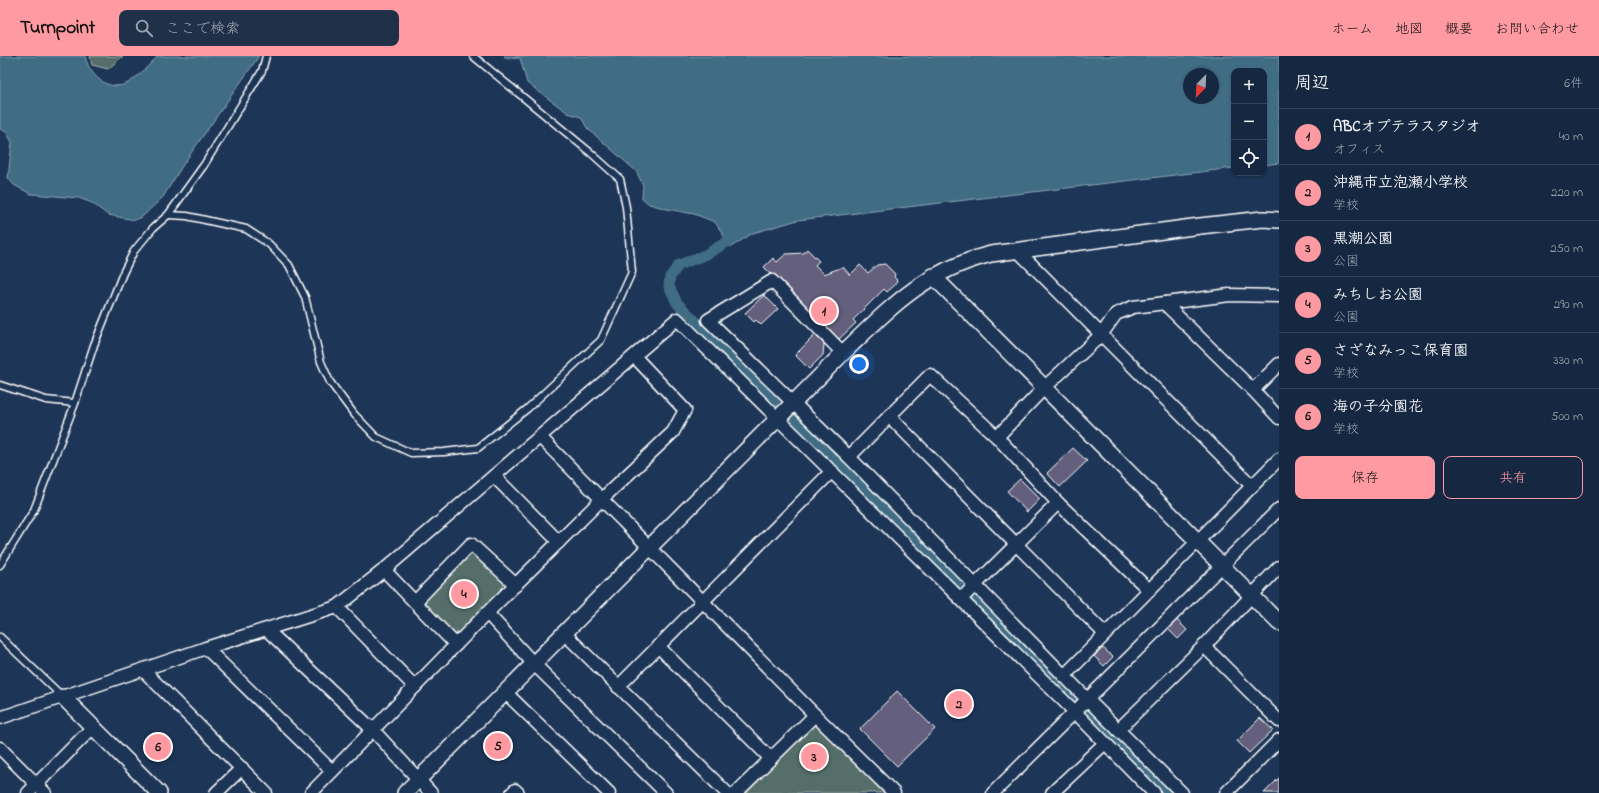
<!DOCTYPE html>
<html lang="ja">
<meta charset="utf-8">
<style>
:root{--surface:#162841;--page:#1f3048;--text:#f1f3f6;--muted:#9ea6b1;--line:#35445a;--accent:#ff9aa2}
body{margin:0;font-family:"Indie Flower","Klee One",sans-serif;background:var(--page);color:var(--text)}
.controls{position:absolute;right:12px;top:12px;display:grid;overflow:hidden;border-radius:8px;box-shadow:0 1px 3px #0004}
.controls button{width:36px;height:36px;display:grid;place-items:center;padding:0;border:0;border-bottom:1px solid var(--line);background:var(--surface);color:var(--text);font:20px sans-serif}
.compass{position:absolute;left:1183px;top:12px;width:36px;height:36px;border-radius:50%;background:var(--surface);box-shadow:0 1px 3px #0004;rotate:204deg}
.you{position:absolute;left:859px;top:308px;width:14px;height:14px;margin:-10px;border:3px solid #fff;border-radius:50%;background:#1a73e8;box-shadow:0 0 0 6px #1a73e833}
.badge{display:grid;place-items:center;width:26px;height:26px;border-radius:50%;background:var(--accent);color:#111;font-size:13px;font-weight:700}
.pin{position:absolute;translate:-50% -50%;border:2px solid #fff;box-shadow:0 1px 4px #0006}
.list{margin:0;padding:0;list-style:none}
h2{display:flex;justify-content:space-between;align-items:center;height:52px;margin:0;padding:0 16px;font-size:17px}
h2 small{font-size:13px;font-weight:400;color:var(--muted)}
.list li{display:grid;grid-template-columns:26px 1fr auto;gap:12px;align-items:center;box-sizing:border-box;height:56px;padding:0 16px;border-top:1px solid var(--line)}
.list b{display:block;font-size:15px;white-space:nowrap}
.list p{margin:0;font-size:13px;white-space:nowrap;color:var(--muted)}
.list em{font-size:13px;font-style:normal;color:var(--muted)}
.actions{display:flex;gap:8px;padding:12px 16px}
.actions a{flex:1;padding:9px 0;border:1px solid var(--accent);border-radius:8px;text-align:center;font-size:14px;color:var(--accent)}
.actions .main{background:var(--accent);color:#111}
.icon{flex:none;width:22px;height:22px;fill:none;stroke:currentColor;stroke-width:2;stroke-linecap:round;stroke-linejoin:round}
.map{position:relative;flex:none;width:1279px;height:737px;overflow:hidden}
header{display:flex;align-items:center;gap:24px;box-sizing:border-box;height:56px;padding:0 20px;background:var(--accent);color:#111}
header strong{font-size:19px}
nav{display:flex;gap:22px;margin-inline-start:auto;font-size:14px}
.search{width:280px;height:36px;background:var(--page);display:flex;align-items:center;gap:10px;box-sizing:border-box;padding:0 14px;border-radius:8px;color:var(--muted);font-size:15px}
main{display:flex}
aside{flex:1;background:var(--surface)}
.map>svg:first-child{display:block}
.green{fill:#576e6a;stroke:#abb6b4}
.water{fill:#406c84;stroke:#8ca7b5;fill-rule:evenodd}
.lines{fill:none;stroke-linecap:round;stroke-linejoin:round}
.canal{stroke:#406c84;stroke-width:11}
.building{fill:#645f7c;stroke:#fff}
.service-casing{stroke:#fff;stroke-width:9}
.minor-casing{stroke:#fff;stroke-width:15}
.tertiary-casing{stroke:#fff;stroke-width:18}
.service{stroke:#1d3557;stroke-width:6}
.minor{stroke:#1d3557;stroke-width:12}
.tertiary{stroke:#1d3557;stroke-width:15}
</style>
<header>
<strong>Turnpoint</strong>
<div class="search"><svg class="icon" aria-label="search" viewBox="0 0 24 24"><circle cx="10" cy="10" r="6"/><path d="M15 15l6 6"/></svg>ここで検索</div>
<nav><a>ホーム</a><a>地図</a><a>概要</a><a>お問い合わせ</a></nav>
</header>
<main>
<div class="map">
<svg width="1279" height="737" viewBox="0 0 1279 737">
<rect width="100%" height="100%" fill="#1d3557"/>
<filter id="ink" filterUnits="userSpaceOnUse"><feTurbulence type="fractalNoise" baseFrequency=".025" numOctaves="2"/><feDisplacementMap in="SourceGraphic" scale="8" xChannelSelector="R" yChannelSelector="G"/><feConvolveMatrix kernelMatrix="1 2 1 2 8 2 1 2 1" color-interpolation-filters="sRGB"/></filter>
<g filter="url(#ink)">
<g class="green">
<path d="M 90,0 L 123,0 L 108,13 L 92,9 Z"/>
<path d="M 468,494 L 476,495 L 507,525 L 506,534 L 462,578 L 453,578 L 424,549 L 423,542 Z"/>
<path d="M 814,665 L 886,737 L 742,737 Z"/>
</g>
<g class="water">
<path d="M 0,0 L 85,0 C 89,19 108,37 128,27 C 139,20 149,9 158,0 L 259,0 L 184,107 L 163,141 L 142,161 L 135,164 L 108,159 L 92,147 L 79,142 L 31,138 L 14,129 L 8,122 L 12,86 L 6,76 L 0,73 Z"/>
<path d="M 504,0 L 1279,0 L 1279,107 L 1264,109 L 1264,15 L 1234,15 L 1234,112 L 798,164 L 753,177 L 731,191 L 715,166 L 694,158 L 667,153 L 649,148 L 642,142 L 643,129 L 636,115 L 587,72 L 581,61 L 568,57 L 527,27 L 520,2 L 507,3 ZM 1189,18 L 1213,18 L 1213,42 L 1189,42 Z"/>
</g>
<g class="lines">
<path class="canal" d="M 730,184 L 707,198 L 679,209 L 670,221 L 669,230 L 677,247 L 1169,737"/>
</g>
<g class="building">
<path d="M 807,193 L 819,205 L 815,209 L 824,218 L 843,211 L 850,219 L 860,209 L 868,217 L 877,209 L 885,208 L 895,218 L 894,221 L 897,224 L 896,228 L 887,236 L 884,233 L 853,264 L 856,267 L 839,283 L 777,220 L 771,218 L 764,211 L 773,202 L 777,206 L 786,198 L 804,197 Z"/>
<path d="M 764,239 L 778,253 L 761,269 L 756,264 L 754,266 L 745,257 Z"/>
<path d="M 815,279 L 824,288 L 823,299 L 809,313 L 795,299 Z"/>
<path d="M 1073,392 L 1087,405 L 1060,431 L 1047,417 Z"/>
<path d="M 1020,423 L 1040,443 L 1027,456 L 1007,435 Z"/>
<path d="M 1177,564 L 1187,574 L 1178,583 L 1168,573 Z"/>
<path d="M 1103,592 L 1113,601 L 1104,610 L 1094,600 Z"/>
<path d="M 897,635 L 935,673 L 897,710 L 860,673 Z"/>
<path d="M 1260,662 L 1273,674 L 1249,697 L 1237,685 Z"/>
<path d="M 1279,722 L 1279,737 L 1264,737 Z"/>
</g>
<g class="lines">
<defs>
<g id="service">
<path d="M 168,159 L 187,160 L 246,173 L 269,188 L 289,209 L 305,241 L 321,306 L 330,326 L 354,358 L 376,381 L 411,397 L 444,396 L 478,392 L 527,353 L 601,284 L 632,216 L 626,151 L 620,123 L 591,97 L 473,0"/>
<path d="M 0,329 L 46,344 L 75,347"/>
<path d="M 0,509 L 34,454 L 74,350 L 94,289 L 123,217 L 134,195 L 153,172 L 168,159 L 204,109 L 262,15 L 266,0"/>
<path d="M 0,581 L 63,641"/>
</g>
<g id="minor">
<path d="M 1017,194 L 1252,430"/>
<path d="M 1164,247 L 1253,334 L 1279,362"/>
<path d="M 843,297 L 772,225 L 708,264 L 849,401 L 1088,644 L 1182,737"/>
<path d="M 1253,334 L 1279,308"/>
<path d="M 889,360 L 1105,578"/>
<path d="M 540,381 L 815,659 L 894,737"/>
<path d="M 997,381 L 1044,332 L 1101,279 L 1116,258 L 1133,251 L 1230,239 L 1279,240"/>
<path d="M 849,401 L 930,319 L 997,381 L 1058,447 L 1149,534"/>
<path d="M 494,420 L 559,486"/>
<path d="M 384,514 L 456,589"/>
<path d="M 961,543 L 1058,447"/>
<path d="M 415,546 L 471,488 L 516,529"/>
<path d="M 337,551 L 415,631"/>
<path d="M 487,557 L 534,608 L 666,737"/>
<path d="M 267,574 L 373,674 L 431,737"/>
<path d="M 564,577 L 727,737"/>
<path d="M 658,590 L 771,703"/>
<path d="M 1204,590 L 1279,665"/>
<path d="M 206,592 L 332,715"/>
<path d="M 143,614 L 266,737"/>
<path d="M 1064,620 L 1279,403"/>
<path d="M 618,631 L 832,415"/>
<path d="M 505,636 L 609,737"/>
<path d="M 0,662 L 206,592 L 337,551 L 384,514 L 677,263 L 1075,656 L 1154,737"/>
<path d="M 1118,674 L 1204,590 L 1279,511"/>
<path d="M 0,692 L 45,737"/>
<path d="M 28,737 L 93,671"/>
<path d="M 216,737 L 242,712"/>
<path d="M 311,737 L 487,557 L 602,443 L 673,376 L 685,354 L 634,300"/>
<path d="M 512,737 L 515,734 L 518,737"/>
<path d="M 736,737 L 815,659"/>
<path d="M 993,737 L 1279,453"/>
<path d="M 1052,737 L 1105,687"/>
<path d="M 1226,737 L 1279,684"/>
</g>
<g id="tertiary">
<path d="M 933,220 L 1279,567"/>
<path d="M 63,641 L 159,737"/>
<path d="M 405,737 L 843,297 C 891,251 924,215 991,198 L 1200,170 L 1263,163 L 1279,164"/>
</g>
</defs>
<use href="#service" class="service-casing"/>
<use href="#minor" class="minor-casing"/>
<use href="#tertiary" class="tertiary-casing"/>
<use href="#service" class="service"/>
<use href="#minor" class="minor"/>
<use href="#tertiary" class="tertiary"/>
</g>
</g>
</svg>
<div class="controls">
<button>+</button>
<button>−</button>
<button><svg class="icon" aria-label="locate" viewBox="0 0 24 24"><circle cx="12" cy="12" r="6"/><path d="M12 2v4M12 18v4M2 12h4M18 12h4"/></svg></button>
</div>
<svg class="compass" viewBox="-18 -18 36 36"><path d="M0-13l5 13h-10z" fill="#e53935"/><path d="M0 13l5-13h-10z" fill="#9ea6b1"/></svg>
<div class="you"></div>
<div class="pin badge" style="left:824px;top:255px">1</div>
<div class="pin badge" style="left:959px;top:648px">2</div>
<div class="pin badge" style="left:814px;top:701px">3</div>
<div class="pin badge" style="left:464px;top:538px">4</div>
<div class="pin badge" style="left:498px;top:690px">5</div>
<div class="pin badge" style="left:158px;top:691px">6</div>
</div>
<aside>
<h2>周辺<small>6件</small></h2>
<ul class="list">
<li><span class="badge">1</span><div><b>ABCオプテラスタジオ</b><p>オフィス</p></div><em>40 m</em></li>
<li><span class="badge">2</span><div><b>沖縄市立泡瀬小学校</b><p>学校</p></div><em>220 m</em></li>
<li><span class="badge">3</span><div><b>黒潮公園</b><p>公園</p></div><em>250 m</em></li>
<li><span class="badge">4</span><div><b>みちしお公園</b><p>公園</p></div><em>290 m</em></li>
<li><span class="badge">5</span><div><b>さざなみっこ保育園</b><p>学校</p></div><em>330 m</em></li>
<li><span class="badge">6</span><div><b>海の子分園花</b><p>学校</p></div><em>500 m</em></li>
</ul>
<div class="actions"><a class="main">保存</a><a>共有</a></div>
</aside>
</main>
